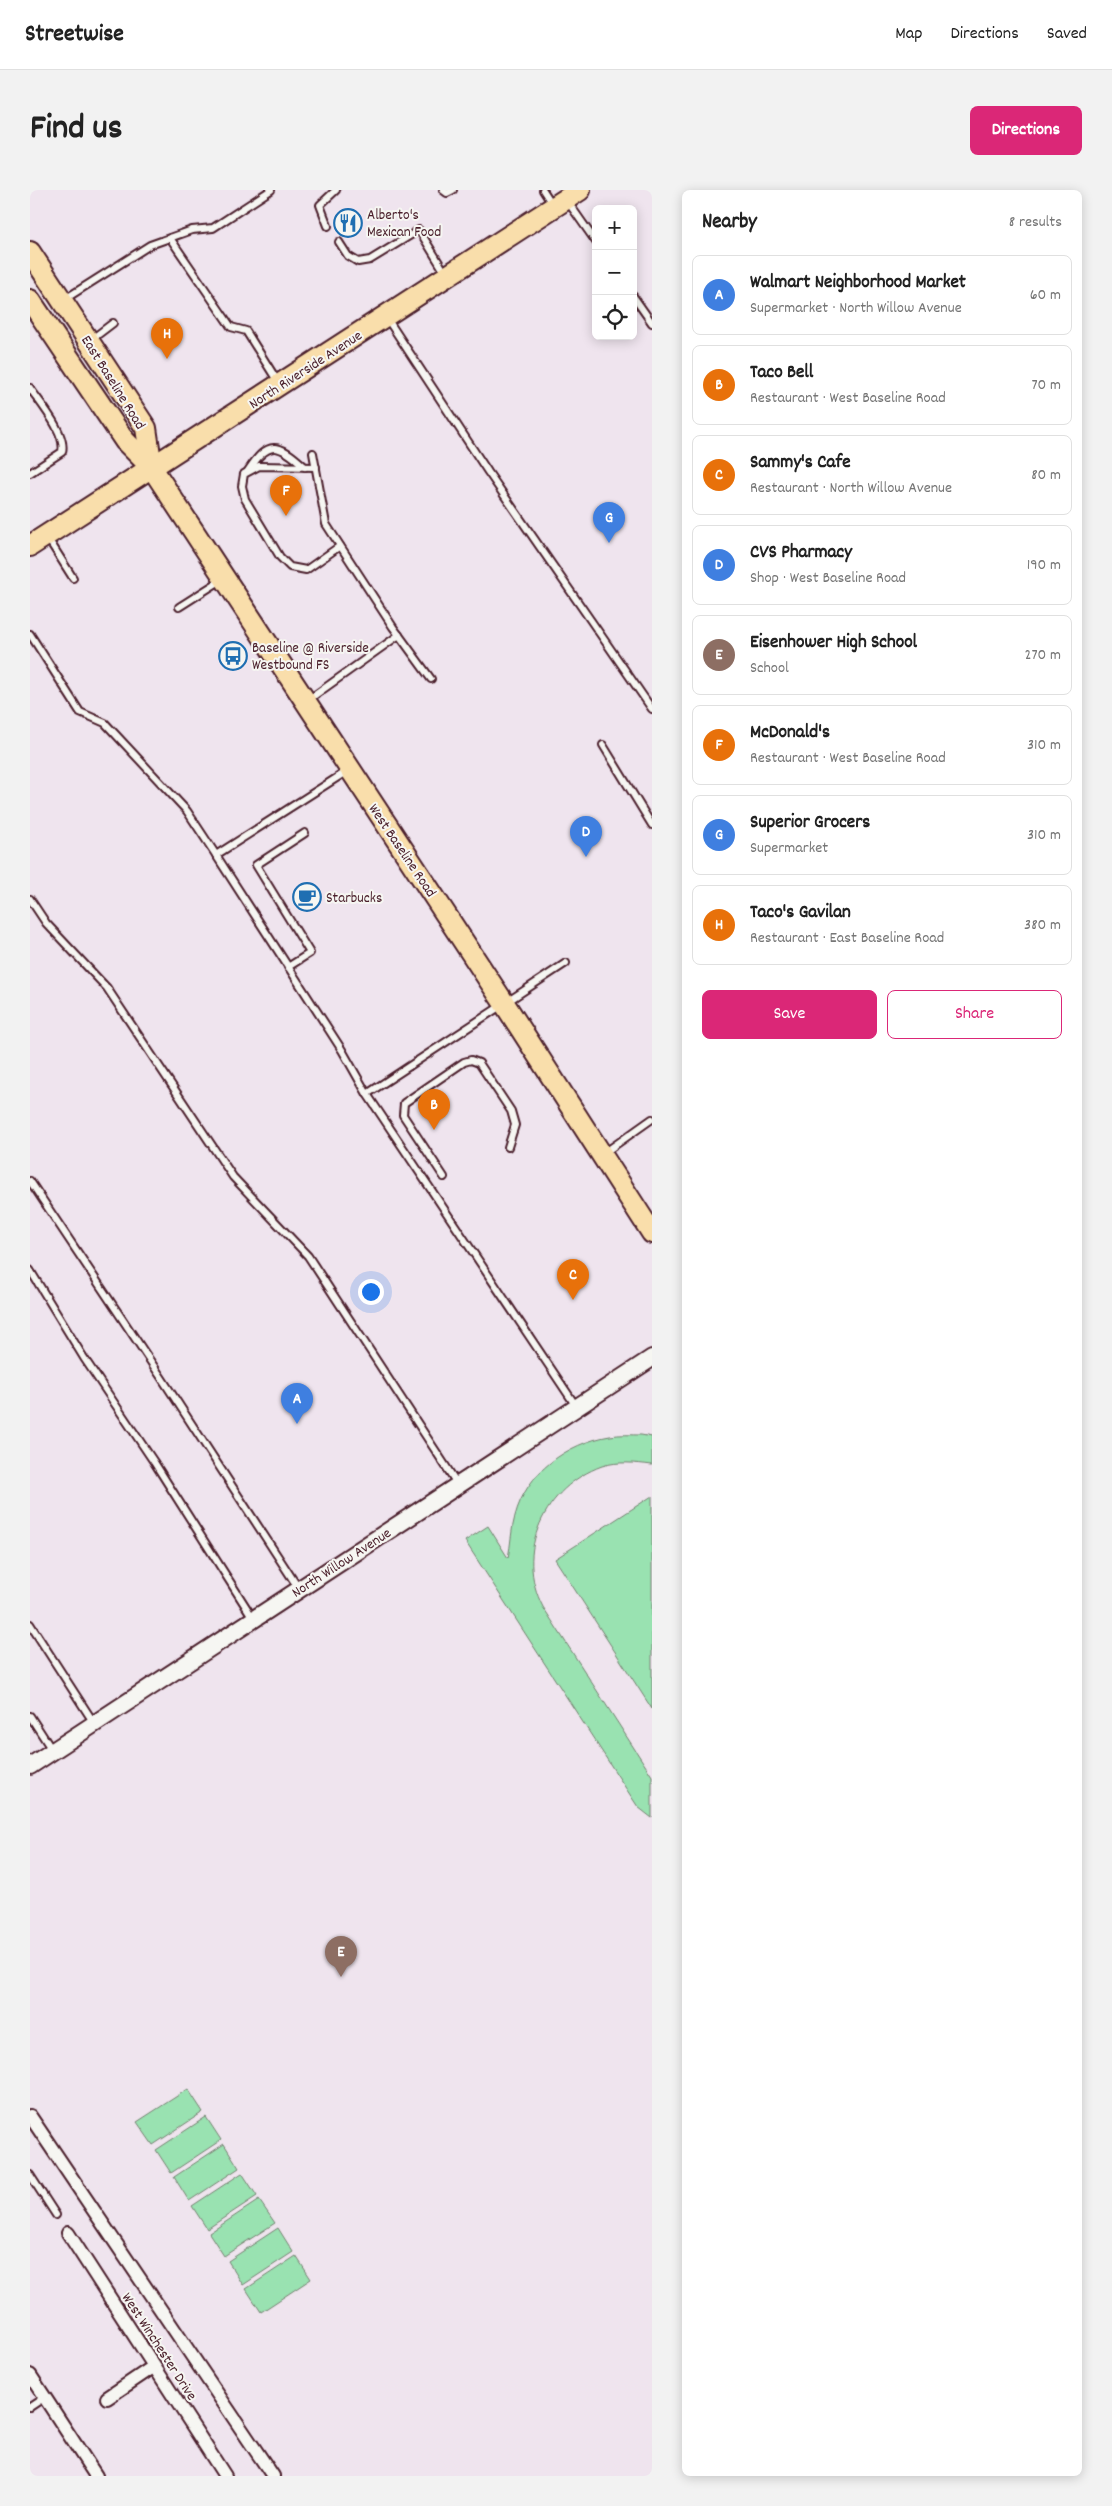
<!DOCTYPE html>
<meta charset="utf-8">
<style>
:root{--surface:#fff;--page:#f2f2f2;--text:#222;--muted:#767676;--line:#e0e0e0;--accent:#db2777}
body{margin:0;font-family:Dekko,sans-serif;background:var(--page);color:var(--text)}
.controls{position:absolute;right:15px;top:15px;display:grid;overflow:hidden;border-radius:8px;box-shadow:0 2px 12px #0003}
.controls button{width:45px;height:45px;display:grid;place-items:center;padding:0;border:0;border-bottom:1px solid var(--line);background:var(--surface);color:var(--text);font:25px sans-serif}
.you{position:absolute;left:340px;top:1101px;width:18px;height:18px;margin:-12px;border:4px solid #fff;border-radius:50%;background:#1a73e8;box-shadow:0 0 0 8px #1a73e833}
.badge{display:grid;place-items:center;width:32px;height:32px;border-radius:50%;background:var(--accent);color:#fff;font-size:16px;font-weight:700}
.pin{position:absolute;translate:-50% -41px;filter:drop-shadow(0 1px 2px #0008)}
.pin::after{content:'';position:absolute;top:26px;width:18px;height:15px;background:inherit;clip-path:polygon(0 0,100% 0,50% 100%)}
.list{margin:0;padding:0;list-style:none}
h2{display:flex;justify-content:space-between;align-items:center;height:65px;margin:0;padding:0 20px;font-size:21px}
h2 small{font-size:16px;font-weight:400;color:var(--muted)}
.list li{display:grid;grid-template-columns:32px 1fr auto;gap:15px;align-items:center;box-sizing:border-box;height:80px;margin:0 10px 10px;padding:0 10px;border:1px solid var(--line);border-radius:8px}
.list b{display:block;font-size:19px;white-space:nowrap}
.list p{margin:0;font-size:16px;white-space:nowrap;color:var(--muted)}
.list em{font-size:16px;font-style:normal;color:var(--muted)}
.actions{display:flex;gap:10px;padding:15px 20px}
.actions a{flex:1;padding:11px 0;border:1px solid var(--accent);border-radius:8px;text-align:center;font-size:18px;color:var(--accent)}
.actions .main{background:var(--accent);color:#fff}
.icon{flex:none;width:28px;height:28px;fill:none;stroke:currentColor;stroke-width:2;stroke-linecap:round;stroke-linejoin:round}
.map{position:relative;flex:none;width:622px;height:2286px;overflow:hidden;border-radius:8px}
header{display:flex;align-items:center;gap:30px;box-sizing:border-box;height:70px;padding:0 25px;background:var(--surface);border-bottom:1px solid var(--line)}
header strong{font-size:24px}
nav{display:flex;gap:28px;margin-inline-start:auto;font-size:18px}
.intro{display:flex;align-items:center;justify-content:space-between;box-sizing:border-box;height:120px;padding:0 30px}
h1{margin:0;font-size:35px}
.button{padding:12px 22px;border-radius:8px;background:var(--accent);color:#fff;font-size:18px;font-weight:700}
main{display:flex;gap:30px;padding:0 30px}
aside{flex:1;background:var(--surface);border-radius:8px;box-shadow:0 2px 12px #0003}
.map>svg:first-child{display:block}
.green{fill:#99e2b1;stroke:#72806e}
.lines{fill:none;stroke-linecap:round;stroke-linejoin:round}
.service-casing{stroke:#4a1f2b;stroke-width:10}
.minor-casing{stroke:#4a1f2b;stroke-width:16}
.tertiary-casing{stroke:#4a1f2b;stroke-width:20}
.primary-casing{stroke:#4a1f2b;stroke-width:24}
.service{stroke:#f6f6f2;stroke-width:6}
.minor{stroke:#f6f6f2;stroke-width:12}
.tertiary{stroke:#f6f6f2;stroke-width:16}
.primary{stroke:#f9deab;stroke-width:20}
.labels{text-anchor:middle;stroke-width:4;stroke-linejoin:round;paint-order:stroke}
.poi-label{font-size:15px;fill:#4a1f2b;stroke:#f6f6f2;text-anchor:start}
.street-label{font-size:15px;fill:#4a1f2b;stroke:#f6f6f2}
</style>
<header>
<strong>Streetwise</strong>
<nav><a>Map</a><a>Directions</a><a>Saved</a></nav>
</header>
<div class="intro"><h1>Find us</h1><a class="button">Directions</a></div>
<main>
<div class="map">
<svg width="622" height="2286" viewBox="0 0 622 2286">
<rect width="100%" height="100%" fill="#efe4ee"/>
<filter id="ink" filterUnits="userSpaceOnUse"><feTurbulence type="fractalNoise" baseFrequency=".02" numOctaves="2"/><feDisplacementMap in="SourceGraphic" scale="10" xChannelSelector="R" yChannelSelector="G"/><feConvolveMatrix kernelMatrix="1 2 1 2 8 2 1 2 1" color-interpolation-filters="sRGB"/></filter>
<g filter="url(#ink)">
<g class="green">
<path d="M 611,1245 L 622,1247 L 622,1275 C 606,1273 588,1271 572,1276 C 514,1297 484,1362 513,1417 L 622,1586 L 622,1628 L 608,1617 L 435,1351 L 458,1336 L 478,1368 C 481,1354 481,1340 485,1326 C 496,1283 537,1253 580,1246 C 590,1244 601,1245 611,1245 Z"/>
<path d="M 622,1306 L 622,1519 L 525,1369 Z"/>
<path d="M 158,1899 L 173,1922 L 123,1955 L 107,1932 Z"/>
<path d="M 176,1927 L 191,1950 L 141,1983 L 126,1960 Z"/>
<path d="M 194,1954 L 209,1978 L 159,2011 L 144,1987 Z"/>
<path d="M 212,1983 L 227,2006 L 177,2039 L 162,2016 Z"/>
<path d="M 229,2010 L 245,2033 L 194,2066 L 179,2043 Z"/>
<path d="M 248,2038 L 263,2062 L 213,2095 L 198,2071 Z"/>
<path d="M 266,2066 L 281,2089 L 231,2122 L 216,2099 Z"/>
</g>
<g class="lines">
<defs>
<g id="service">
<path d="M 413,0 L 417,3 L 423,0"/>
<path d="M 513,0 L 522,14"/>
<path d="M 538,12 L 566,52"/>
<path d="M 298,36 L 290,15 L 306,0"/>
<path d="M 140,48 L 201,137 L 216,141 L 248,192"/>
<path d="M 309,52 L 318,66 L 328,72 L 340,70 L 389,40 L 416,84"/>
<path d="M 603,106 L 622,133"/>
<path d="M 35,109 L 120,55 L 162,40 L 183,38 L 241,0"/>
<path d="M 356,127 L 458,282 L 622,519"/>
<path d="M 62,149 L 83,133"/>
<path d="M 0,198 C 10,213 37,244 32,262 L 0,283"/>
<path d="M 283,263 L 296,334 L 363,437 L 401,489"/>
<path d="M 286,277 L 229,276 L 214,284 L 212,296 L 215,309 L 250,367 L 260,377 L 276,380 L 310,356"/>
<path d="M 218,281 C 238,250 248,252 275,277"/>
<path d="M 17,347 L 43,388"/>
<path d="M 149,417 L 193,389"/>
<path d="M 0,444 L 50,522 L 75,533 L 157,621 L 186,665 L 319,580"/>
<path d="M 278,510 L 369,445"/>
<path d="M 573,555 L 622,635"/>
<path d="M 186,665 L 312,860 L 337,904"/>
<path d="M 0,709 L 16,733 L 77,798 L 203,987 L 278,1066 L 428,1295"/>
<path d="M 536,773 L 337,904 L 546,1216"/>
<path d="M 258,777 L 280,763 L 226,675 L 275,643"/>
<path d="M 574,963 L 622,929"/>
<path d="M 414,987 L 373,925 L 374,913 L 434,872 L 441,870 L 449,873 L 481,921 L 485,935 L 478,957"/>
<path d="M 0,991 L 131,1187 L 269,1399"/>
<path d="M 0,1080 L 54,1168 L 124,1272 L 223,1428"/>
<path d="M 0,1434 L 64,1533"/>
<path d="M 0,1526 L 22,1560"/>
<path d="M 0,1985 L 26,2025"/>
<path d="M 0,2217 L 15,2207"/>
</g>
<g id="minor">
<path d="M 0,1926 L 243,2286"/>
<path d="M 38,2043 L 195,2286"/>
<path d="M 0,2185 L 66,2286"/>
<path d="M 77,2208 L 123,2177"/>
</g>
<path id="tertiary" d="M 0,1576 L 622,1168"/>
<g id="primary">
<path d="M 0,62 L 116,238 L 122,278"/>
<path d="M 0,110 L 95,251 L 122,278 L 474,813 L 622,1043"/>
<path d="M 0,356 L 550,0"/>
</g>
</defs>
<use href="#service" class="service-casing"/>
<use href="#minor" class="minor-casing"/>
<use href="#tertiary" class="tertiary-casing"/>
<use href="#primary" class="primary-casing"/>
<use href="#service" class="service"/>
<use href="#minor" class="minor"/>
<use href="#tertiary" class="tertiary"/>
<use href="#primary" class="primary"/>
</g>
</g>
<defs>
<symbol id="restaurant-ring" viewBox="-11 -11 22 22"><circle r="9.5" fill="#f6f6f2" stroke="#1f6fb2" stroke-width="1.5"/><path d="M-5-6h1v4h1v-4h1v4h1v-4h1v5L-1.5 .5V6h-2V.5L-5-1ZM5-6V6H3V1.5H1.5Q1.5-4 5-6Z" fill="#1f6fb2"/></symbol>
<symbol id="bus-ring" viewBox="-11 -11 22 22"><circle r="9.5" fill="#f6f6f2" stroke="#1f6fb2" stroke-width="1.5"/><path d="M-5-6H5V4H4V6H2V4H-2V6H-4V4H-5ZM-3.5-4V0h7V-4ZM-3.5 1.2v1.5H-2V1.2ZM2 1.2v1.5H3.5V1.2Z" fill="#1f6fb2"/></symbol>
<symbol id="cafe-ring" viewBox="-11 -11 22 22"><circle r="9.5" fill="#f6f6f2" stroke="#1f6fb2" stroke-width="1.5"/><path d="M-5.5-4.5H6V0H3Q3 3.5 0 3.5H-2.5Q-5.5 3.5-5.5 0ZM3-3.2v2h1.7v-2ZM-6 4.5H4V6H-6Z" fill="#1f6fb2"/></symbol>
</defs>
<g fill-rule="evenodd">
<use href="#restaurant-ring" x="302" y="17" width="32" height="32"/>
<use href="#bus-ring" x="187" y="450" width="32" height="32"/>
<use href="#cafe-ring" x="261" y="691" width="32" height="32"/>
</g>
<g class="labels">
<g class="poi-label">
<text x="337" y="29">Alberto's<tspan x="337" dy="17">Mexican Food</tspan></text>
<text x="222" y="462">Baseline @ Riverside<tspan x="222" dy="17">Westbound FS</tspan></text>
<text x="296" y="712">Starbucks</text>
</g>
<g class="street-label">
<text transform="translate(275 179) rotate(-33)" y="5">North Riverside Avenue</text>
<text transform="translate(84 192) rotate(58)" y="5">East Baseline Road</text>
<text transform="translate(373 660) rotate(56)" y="5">West Baseline Road</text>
<text transform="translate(311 1372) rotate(-33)" y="5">North Willow Avenue</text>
<text transform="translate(130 2156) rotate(57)" y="5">West Winchester Drive</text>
</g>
</g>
</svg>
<div class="controls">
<button>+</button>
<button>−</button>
<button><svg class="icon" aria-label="locate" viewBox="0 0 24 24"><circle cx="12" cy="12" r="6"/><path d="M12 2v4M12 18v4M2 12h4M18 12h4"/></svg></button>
</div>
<div class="you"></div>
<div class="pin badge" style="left:267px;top:1234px;background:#3f7fe0">A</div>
<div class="pin badge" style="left:404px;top:940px;background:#e8710a">B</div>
<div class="pin badge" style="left:543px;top:1110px;background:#e8710a">C</div>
<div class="pin badge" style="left:556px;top:667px;background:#3f7fe0">D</div>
<div class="pin badge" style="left:311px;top:1787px;background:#8d6e63">E</div>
<div class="pin badge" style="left:256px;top:326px;background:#e8710a">F</div>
<div class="pin badge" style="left:579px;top:353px;background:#3f7fe0">G</div>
<div class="pin badge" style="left:137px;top:169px;background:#e8710a">H</div>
</div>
<aside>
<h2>Nearby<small>8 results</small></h2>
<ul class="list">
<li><span class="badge" style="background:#3f7fe0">A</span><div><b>Walmart Neighborhood Market</b><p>Supermarket · North Willow Avenue</p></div><em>60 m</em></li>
<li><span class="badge" style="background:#e8710a">B</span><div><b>Taco Bell</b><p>Restaurant · West Baseline Road</p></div><em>70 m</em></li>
<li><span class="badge" style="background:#e8710a">C</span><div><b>Sammy's Cafe</b><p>Restaurant · North Willow Avenue</p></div><em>80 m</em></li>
<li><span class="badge" style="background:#3f7fe0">D</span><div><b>CVS Pharmacy</b><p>Shop · West Baseline Road</p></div><em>190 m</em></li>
<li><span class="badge" style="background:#8d6e63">E</span><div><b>Eisenhower High School</b><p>School</p></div><em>270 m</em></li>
<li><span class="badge" style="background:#e8710a">F</span><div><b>McDonald's</b><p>Restaurant · West Baseline Road</p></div><em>310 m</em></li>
<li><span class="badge" style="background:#3f7fe0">G</span><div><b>Superior Grocers</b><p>Supermarket</p></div><em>310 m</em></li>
<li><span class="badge" style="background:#e8710a">H</span><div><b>Taco's Gavilan</b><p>Restaurant · East Baseline Road</p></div><em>380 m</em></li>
</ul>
<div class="actions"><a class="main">Save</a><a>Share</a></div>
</aside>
</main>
